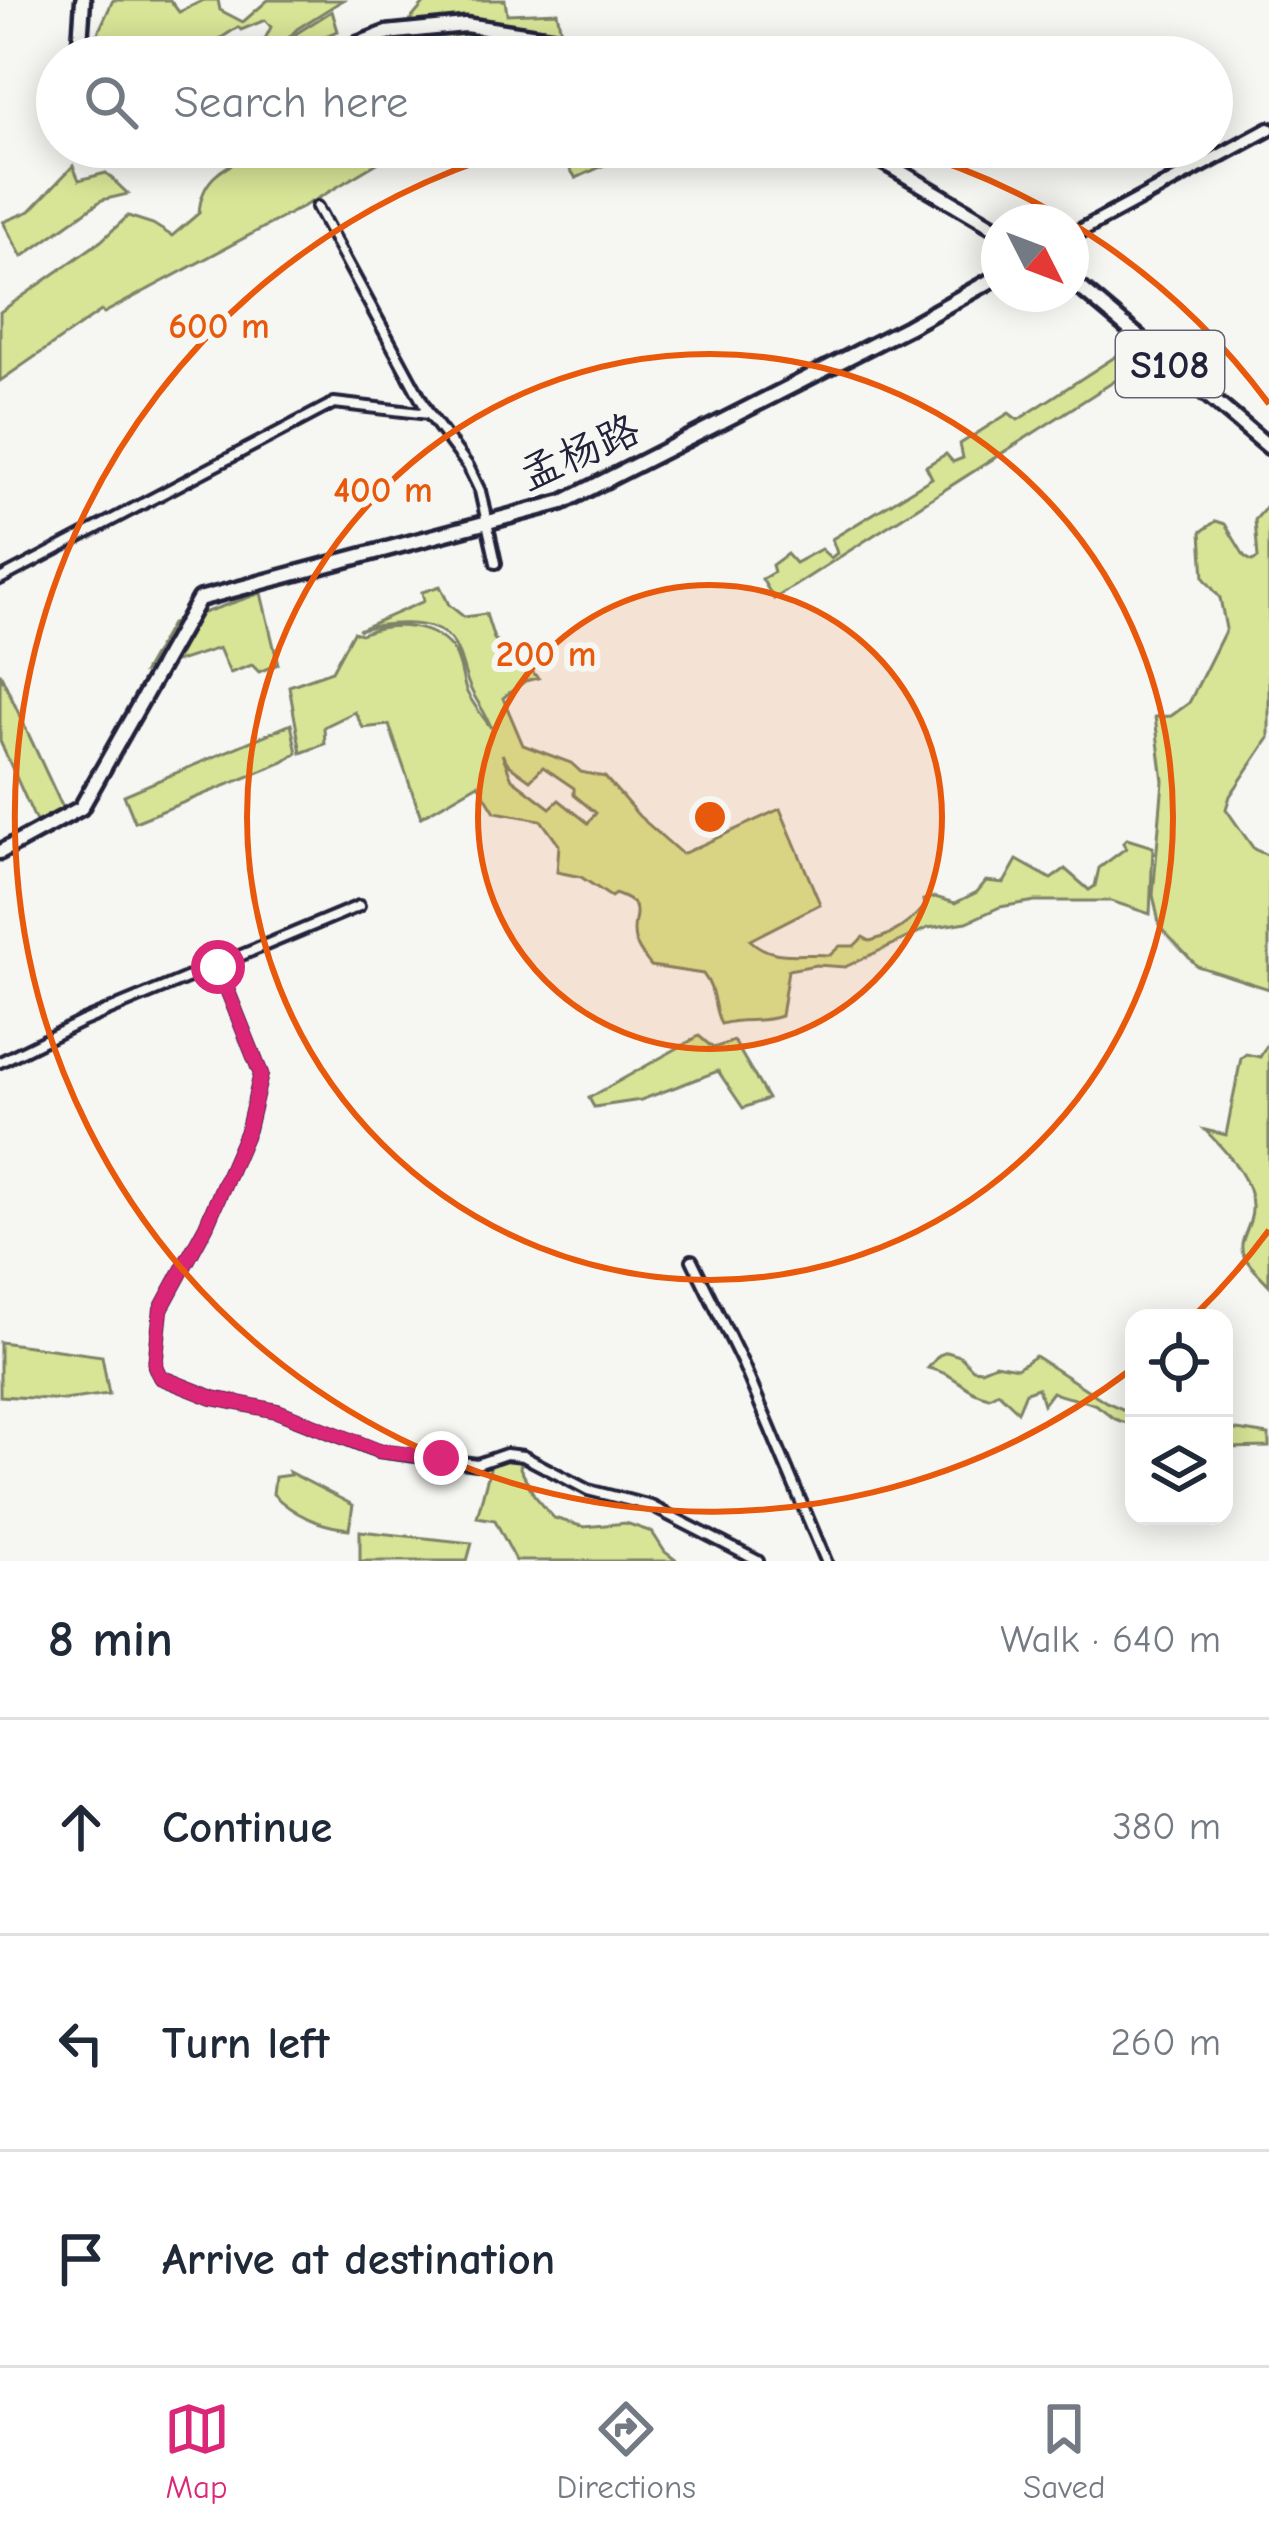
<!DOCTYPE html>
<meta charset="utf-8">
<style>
:root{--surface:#fff;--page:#f2f2f3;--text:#1f2937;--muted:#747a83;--line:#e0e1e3;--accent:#db2777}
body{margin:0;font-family:"Comic Neue","LXGW WenKai TC",sans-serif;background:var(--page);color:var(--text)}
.controls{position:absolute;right:36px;bottom:36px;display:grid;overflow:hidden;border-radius:24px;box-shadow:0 6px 30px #0003}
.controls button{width:108px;height:108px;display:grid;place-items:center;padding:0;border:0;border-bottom:3px solid var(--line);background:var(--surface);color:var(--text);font:60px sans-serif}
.compass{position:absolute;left:981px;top:204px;width:108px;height:108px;border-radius:50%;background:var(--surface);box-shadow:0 6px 30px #0003;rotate:132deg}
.stop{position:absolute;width:36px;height:36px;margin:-27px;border:9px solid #db2777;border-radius:50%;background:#fff}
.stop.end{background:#db2777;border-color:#fff;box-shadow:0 3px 12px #0008}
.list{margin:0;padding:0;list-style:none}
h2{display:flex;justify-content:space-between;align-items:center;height:156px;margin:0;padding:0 48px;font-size:51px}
h2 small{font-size:39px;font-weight:400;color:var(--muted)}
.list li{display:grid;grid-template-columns:78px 1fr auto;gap:36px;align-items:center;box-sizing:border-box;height:216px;padding:0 48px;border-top:3px solid var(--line)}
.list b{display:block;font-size:45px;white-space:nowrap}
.list em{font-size:39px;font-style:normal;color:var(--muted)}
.icon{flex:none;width:66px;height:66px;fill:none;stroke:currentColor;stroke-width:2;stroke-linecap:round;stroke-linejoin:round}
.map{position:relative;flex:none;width:1269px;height:1561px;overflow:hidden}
.search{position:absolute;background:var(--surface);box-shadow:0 6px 30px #0003;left:36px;right:36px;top:36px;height:132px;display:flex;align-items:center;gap:30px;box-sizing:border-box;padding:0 42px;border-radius:66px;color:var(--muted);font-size:45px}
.sheet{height:804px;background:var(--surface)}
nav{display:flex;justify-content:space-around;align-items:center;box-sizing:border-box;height:168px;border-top:3px solid var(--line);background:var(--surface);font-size:33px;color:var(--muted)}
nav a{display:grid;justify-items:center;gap:6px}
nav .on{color:var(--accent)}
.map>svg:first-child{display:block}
.green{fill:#d8e496;stroke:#7d8368;stroke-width:3;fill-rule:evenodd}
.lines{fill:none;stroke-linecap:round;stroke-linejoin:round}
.minor-casing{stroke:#22223b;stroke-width:16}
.tertiary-casing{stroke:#22223b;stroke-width:20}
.secondary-casing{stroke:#22223b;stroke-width:21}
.primary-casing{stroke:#22223b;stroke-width:21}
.minor{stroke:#f6f6f2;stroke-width:8}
.tertiary{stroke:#f6f6f2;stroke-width:10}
.secondary{stroke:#f6f6f2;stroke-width:12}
.primary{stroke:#f6f6f2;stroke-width:12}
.route{stroke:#db2777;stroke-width:15}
.ring{fill:none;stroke:#e8590c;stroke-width:6}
.labels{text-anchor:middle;stroke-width:12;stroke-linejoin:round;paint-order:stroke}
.shield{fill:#f6f6f2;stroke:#626272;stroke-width:3}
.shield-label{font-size:39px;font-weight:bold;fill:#22223b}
.street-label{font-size:42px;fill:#22223b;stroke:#f6f6f2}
.centre{fill:#e8590c;stroke:#f6f6f2;stroke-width:6}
.ring-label{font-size:36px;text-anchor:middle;font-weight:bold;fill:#e8590c;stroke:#f6f6f2;stroke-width:12;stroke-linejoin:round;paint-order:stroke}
</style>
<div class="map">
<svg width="1269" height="1561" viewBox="0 0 1269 1561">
<rect width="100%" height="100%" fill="#f6f6f2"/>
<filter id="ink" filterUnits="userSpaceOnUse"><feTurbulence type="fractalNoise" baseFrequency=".00833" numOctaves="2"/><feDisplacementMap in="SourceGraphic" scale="24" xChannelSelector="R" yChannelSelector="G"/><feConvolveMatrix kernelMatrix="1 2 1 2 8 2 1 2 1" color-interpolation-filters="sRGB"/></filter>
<g filter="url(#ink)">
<g class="green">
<path d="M 113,0 L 170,0 L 179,12 L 204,0 L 218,0 L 220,10 L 243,22 L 268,0 L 343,0 L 297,29 L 270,57 L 256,57 L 271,27 L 265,20 L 241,30 L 238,27 L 192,57 L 77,57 L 76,49 L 92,46 Z"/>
<path d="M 427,0 L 505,0 L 507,14 L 557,12 L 562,37 L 458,23 L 399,33 Z"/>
<path d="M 332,11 L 338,31 L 310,42 L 309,57 L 274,57 L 297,33 Z"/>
<path d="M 445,31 L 507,36 L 463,45 L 439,57 L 349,57 L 414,35 Z"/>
<path d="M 265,147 L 404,147 L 317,199 L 104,313 L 101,311 L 0,381 L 0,312 L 101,241 L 128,216 L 153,224 L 172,236 L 199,213 C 202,171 231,166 265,147 Z"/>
<path d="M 570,147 L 655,147 L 642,148 L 576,178 L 559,153 Z"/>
<path d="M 73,166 L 79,180 L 106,173 L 128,194 L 102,200 L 22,257 L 3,222 L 30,211 Z"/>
<path d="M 1130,338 L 1154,356 L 774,599 L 762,579 L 774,572 L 772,565 L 787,554 L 795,563 L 821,549 L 831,558 L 837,553 L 832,539 L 932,478 L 926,466 L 946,454 L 953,462 L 963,458 L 960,444 L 1009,413 L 1018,420 L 1124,351 L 1123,343 Z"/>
<path d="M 1269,504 L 1269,738 L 1230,796 L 1226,809 L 1254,849 L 1269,856 L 1269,989 L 1197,966 L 1160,927 L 1153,895 L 1163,781 L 1155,717 L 1171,716 L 1189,703 L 1226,629 L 1220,598 L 1204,578 L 1201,532 L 1216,521 L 1225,524 L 1245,557 L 1252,561 L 1258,558 L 1255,520 Z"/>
<path d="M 440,586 L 449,605 L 464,617 L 486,614 L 494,639 L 506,647 L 508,662 L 528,668 L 538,678 L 525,681 L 503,698 L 523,745 L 571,763 L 581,772 L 605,777 L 639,816 L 682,854 L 780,809 L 820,904 L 750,940 C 774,962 799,952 830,955 L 840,946 L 854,946 L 863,937 L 870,941 C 890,936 910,924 924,906 L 923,900 L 935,897 L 955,903 L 977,892 L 986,881 L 1004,883 L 1017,860 L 1051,879 L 1065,869 L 1089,890 L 1095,886 L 1099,868 L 1126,848 L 1123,843 L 1127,839 L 1153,847 L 1150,914 L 1111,901 L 1035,901 L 1000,907 L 967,922 L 928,928 L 845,967 L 816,965 L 788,970 L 781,1016 C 760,1024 743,1017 721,1024 C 712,1006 716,990 703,974 L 651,966 C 645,958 638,950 635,940 C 629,915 651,907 615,894 L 611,897 L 581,877 L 557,872 L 559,845 L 541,820 L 495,812 L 478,784 L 421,817 L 389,725 L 363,728 L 355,712 L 324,727 L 325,744 L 301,753 L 289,686 L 332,671 L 353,632 L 361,634 C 390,621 437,623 455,653 C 461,664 462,678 466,690 C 471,702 484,718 491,728 C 486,711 475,701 469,685 C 463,671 461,652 451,640 C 434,617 381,623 358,630 L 424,601 L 422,592 ZM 502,754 L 509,765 L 530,780 L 543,767 L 574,788 L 574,795 L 596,813 L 588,823 L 559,800 L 550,808 L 512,779 Z"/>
<path d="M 261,593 L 278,664 L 259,672 L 252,665 L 230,673 L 219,648 L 144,672 L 171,624 Z"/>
<path d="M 0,673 L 68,819 L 43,837 L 0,741 Z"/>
<path d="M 291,724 L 297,753 L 284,762 L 135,822 L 124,795 Z"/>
<path d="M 699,1036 L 713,1048 L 734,1041 L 768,1099 L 743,1108 L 718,1071 L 641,1100 L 594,1107 L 589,1098 Z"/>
<path d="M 1269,1042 L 1269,1285 C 1261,1276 1249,1266 1244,1256 C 1238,1245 1246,1234 1250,1221 C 1261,1187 1227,1152 1205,1130 L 1226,1135 L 1241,1058 L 1246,1054 L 1260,1057 Z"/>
<path d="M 0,1342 L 102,1356 L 109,1394 L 64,1400 L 0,1396 Z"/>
<path d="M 947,1352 L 960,1356 L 973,1369 L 981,1370 L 995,1364 L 1017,1368 L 1035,1356 L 1106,1402 L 1134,1414 L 1134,1424 C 1104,1420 1111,1410 1091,1403 C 1078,1398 1066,1399 1052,1392 L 1043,1404 L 1038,1388 L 1026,1392 L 1018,1411 L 998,1392 L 989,1397 C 962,1391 958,1374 928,1368 L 939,1355 Z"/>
<path d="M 1224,1428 L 1269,1435 L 1269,1447 L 1224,1448 Z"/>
<path d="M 522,1459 L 520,1468 L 534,1495 L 554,1518 L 584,1527 L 626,1523 L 652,1532 L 665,1552 L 677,1561 L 516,1561 L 495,1520 L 477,1517 L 492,1461 Z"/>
<path d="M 289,1472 L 353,1505 L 349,1529 C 320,1526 294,1515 273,1494 L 275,1477 L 290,1475 Z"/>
<path d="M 360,1531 L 472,1543 L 467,1561 L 360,1561 Z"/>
</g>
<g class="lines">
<defs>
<g id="minor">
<path d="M 317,207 L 429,414 L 468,466 L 480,491 L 496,563"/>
<path d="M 0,579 L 334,403 L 429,414"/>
<path d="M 218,967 L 261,1074 L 248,1129 L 206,1226 L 161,1309 L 155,1366 L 160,1377 L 213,1398 L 277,1411 L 378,1451 L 477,1464 L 506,1454 L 523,1456 L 588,1490 L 651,1506 L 758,1561"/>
<path d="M 0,1062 L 81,1022 L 359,906"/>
<path d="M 692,1260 L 743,1364 L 826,1561"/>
</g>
<path id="tertiary" d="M 1071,236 L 1269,129"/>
<path id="secondary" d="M 0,852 L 81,808 L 199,599 L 563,502 L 908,327 L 999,276"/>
<g id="primary">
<path d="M 79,57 L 83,0"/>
<path d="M 324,57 L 386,33 L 465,25 L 676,57"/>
<path d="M 858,147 L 999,230"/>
<path d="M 1071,280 L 1269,447"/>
</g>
</defs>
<use href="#minor" class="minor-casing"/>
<use href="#tertiary" class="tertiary-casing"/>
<use href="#secondary" class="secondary-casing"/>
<use href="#primary" class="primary-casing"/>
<use href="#minor" class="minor"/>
<use href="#tertiary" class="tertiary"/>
<use href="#secondary" class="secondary"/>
<use href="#primary" class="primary"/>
</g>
</g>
<g class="lines" filter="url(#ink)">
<path class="route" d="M 218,967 L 261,1074 L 248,1129 L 206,1226 L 161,1309 L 155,1366 L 160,1377 L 213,1398 L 277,1411 L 379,1451 L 441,1458"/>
</g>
<circle cx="710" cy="817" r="232" fill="#e8590c" fill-opacity=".12"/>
<g class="ring">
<circle cx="710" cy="817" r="232"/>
<circle cx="710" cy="817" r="463"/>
<path d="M1269 1230A695 695 0 0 1 1193 1317M1133 1368A695 695 0 1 1 524 147M896 147A695 695 0 0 1 1269 404"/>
</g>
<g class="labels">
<rect class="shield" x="1116" y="331" width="108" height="66" rx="9"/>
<g class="shield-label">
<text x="1170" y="378">S108</text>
</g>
<g class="street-label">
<text transform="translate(579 451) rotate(-24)" y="15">孟杨路</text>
</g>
</g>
<circle cx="710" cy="817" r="18" class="centre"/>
<g class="ring-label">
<text x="219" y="338">600 m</text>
<text x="383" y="502">400 m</text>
<text x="546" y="666">200 m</text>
</g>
</svg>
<div class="controls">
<button><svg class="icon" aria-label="locate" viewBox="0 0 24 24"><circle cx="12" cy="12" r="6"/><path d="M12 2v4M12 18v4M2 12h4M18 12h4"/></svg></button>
<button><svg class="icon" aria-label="layers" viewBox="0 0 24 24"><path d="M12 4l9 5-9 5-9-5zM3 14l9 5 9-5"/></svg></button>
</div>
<svg class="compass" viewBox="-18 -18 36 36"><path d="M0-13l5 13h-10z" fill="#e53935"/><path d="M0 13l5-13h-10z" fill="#747a83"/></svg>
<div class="stop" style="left:218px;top:967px"></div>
<div class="stop end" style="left:441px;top:1458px"></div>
<div class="search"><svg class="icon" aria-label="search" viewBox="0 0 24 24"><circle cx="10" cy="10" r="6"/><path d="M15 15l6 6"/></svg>Search here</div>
</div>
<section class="sheet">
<h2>8 min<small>Walk · 640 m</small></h2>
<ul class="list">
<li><svg class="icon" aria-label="ahead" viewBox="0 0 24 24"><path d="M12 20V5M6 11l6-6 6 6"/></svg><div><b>Continue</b></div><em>380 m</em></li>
<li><svg class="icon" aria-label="left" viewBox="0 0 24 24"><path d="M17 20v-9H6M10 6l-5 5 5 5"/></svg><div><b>Turn left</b></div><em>260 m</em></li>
<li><svg class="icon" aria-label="arrive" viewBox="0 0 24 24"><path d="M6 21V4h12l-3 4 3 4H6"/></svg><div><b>Arrive at destination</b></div></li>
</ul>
</section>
<nav>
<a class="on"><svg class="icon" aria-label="map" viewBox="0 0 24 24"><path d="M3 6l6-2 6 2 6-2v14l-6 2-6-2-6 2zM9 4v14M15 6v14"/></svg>Map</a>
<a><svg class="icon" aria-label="directions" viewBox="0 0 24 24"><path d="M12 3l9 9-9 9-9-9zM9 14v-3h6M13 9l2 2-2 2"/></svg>Directions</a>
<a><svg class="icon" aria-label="saved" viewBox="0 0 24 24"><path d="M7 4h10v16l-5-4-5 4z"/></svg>Saved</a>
</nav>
